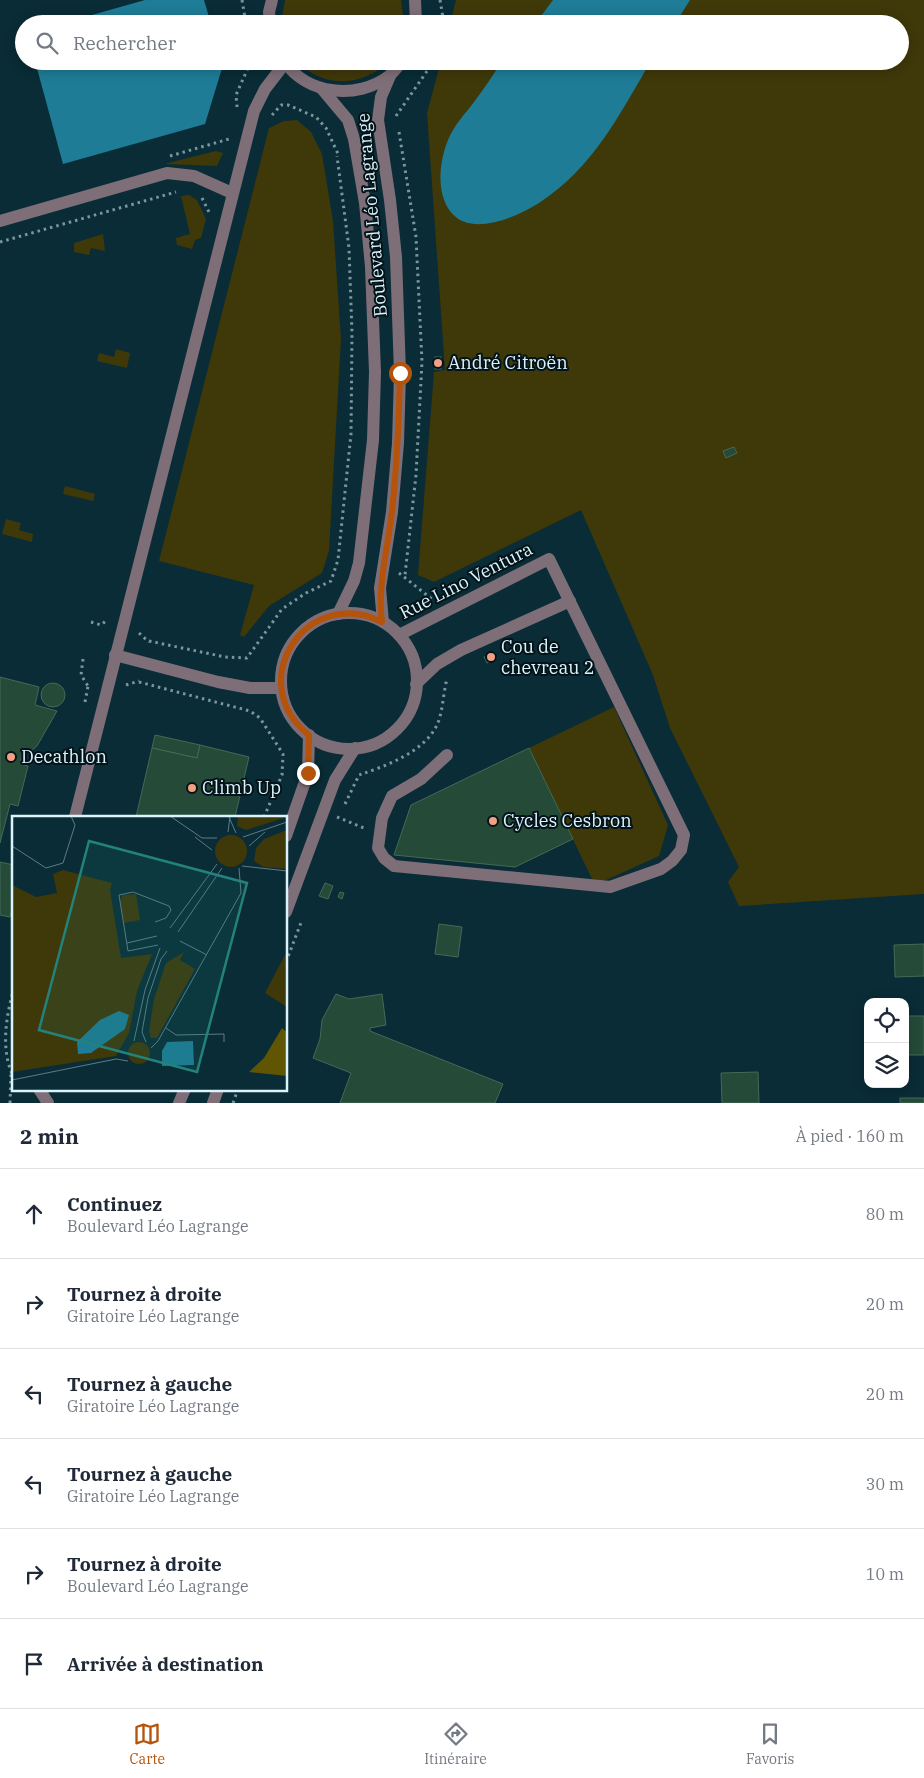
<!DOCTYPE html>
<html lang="fr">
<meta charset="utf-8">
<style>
:root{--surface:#fff;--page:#f6f6f7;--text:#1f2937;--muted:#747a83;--line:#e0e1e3;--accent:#b45309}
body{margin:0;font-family:"IBM Plex Serif",serif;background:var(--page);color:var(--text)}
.controls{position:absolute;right:15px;bottom:15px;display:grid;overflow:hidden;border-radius:10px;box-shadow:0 2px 12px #0003}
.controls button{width:45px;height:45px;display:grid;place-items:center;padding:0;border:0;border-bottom:1px solid var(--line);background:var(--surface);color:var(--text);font:25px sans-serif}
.stop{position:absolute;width:15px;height:15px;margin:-11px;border:4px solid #b45309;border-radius:50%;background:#fff}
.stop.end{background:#b45309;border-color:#fff;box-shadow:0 1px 5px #0008}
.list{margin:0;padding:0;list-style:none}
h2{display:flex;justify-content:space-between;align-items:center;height:65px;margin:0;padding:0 20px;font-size:21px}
h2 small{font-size:16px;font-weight:400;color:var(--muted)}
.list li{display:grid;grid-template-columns:32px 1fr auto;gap:15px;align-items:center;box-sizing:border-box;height:90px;padding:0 20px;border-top:1px solid var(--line)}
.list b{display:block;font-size:19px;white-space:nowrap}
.list p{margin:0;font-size:16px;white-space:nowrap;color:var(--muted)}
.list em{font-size:16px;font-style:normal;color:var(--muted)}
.icon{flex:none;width:28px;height:28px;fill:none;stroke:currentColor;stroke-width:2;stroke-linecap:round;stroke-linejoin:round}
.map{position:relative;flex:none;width:924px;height:1103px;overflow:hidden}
.search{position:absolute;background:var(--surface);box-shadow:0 2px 12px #0003;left:15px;right:15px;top:15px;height:55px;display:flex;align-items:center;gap:12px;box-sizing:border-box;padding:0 18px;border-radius:28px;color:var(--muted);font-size:19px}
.sheet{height:605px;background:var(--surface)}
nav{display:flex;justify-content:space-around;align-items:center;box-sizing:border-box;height:70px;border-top:1px solid var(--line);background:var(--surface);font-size:14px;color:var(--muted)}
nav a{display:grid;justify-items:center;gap:2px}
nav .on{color:var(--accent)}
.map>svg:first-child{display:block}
.green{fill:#3f3809}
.water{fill:#1e7c96}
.building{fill:#254a38;stroke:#446a57}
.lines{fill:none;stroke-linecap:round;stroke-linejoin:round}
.path{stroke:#7a97a0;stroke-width:3;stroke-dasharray:2.5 4;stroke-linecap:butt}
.minor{stroke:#7e6e78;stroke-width:12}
.route{stroke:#b45309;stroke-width:6}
.poi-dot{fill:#f2a081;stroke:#031319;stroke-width:2}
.labels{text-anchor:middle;stroke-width:4;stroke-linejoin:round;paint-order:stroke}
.street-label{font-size:18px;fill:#dbf3fb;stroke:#031319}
.poi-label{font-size:18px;fill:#dbf3fb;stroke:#031319;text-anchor:start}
.inset-road{fill:none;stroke:#5d7c85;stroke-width:1}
.view{fill:#23827c;fill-opacity:0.15;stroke:#23827c;stroke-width:2.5}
.inset-edge{fill:none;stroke:#dbf3fb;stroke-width:2.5}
</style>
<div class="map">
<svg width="924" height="1103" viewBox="0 0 924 1103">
<rect width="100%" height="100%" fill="#092c36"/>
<g class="green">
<path d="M 285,0 L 401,0 L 404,24 L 281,24 Z"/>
<path d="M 456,0 L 924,0 L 924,894 L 739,906 L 728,882 L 739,867 L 670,728 L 653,675 L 581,510 L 434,582 L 418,575 L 434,372 L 445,370 L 427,113 L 441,61 L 900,61 L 900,24 L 450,24 Z"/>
<path d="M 297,61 L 389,61 C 363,87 323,89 297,61 Z"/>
<path d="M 297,120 L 311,132 L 322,154 L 333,221 L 341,339 L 329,551 L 322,573 L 269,606 L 244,637 L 240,635 L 254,585 L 159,561 L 269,128 L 284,121 Z"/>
<path d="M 216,151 L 223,153 L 217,166 L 164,164 Z"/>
<path d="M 189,195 L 197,200 L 206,219 L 201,238 L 195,240 L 192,249 L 177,245 L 176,238 L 190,234 L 181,196 Z"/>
<path d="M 103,234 L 105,251 L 91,248 L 89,255 L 74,252 L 74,243 Z"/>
<path d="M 116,349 L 130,353 L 127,368 L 97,361 L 99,353 L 114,357 Z"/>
<path d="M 65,486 L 95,494 L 93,501 L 63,494 Z"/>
<path d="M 6,519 L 21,523 L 19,530 L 33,534 L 32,542 L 2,534 Z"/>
<path d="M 614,707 L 668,825 L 659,856 L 604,881 L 592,879 L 529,748 Z"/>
</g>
<g class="water">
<path d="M 145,0 L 204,0 L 211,24 L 60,24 Z"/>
<path d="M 553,0 L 690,0 L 675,24 L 535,24 Z"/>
<path d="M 35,61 L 222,61 L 223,65 L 205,124 L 63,164 Z"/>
<path d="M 502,61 L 651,61 C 619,115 594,167 539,203 C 520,215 479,234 457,218 C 434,200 439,162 448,140 C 454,125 465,114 474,102 C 484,89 493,75 502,61 Z"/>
</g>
<g class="building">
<rect x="435" y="357" width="6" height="12"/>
<path d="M 734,447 L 737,453 L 726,458 L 723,451 Z"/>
<path d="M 494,652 L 497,658 L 487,663 L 484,657 Z"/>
<path d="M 0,677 L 39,687 L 35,705 L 57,711 L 37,746 L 32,750 L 23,750 L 20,764 L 28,766 L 18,806 L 10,804 L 0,843 Z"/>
<circle cx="53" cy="695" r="12"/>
<path d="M 155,735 L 200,745 L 197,758 L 152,748 Z"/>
<path d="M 200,745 L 249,757 L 235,817 L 136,817 L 152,748 L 197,758 Z"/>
<path d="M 529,748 L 573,839 L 515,867 L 394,855 L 411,805 Z"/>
<path d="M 0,862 L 14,865 L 14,902 L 10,917 L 0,915 Z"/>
<path d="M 325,883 L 333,886 L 328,899 L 319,896 Z"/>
<path d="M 340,892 L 344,893 L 342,899 L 338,897 Z"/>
<path d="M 439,924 L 462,927 L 458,957 L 435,954 Z"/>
<path d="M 924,944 L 924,976 L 895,977 L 894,945 Z"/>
<path d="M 336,994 L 349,999 L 382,994 L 386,1025 L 370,1028 L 370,1031 L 503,1084 L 495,1103 L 340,1103 L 351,1073 L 313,1058 L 320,1039 L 322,1020 Z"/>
<rect x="905" y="1016" width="19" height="39"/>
<path d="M 758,1072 L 759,1103 L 722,1103 L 721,1073 Z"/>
<rect x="900" y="1098" width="24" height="5"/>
</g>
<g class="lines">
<g class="path">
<path d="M 242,0 L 246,24"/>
<path d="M 440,0 L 444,24"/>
<path d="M 237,107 L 236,95 L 251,61"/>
<path d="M 272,115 L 281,105 L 288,105 L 316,117 L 326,128 L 339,156"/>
<path d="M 396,116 L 434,61"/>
<path d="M 399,132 L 416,237 L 422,362 L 416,475 L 405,575"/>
<path d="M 170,156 L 229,139"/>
<path d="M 202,198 L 210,214"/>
<path d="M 0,242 L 176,192"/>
<path d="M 399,573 L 433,600"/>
<path d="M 91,622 L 101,625 L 107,620"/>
<path d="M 139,633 L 149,642"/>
<path d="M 149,641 L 225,657 L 247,658 L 282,609 L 306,593 L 331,581 L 338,560 L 351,434 L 352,333 L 349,248 L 337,156"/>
<path d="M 83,659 L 81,675 L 88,686"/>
<path d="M 139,682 L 250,711 L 260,718 L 283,754 L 282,775 L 264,817"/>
<path d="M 126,685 L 139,681"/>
<path d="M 85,702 L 88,686"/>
<path d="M 345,804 L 359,775 C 386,766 424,752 437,725 C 443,712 443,693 447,679"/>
<path d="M 337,817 L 364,828"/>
<path d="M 286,962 L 302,920"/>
<path d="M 14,988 C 6,1016 0,1051 14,1078"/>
<path d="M 10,1103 L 11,1074"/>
<path d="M 233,1103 L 238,1089"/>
</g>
<g class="minor">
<path d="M 415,0 L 416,24"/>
<path d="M 270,24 L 269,12 L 272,0"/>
<path d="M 284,61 C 307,95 357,100 389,76 C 394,72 398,66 402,61"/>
<path d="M 322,89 L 348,120 L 354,139 L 365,203 L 371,267 L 375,372 L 373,440 L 359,563 L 354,581 L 338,614"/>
<path d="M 0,221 L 167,173 L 194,176 L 232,193"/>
<circle cx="349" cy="681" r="68"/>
<path d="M 383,622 L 380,588 L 392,512 L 398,443 L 400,373 L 396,257 L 390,200 L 378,120 L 381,97 L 390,76"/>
<path d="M 399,635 L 549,559 L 684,835 L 681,850 L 672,861 L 661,869 L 610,887 L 394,866 L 384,858 L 378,848 L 382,818 L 392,796 L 421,779 L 447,755"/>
<path d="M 115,655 L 218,682 L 250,688 L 281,688"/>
<path d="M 416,684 L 437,664 L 461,650 L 570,601"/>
<path d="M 75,817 L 254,111 L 265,89 L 285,63"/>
<path d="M 286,836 L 308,773 L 309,735"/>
<path d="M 286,912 L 335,780 L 355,748"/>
<path d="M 39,1089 L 48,1103"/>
<path d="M 179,1103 L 185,1089"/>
<path d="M 213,1103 L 218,1089"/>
</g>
</g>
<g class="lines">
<path class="route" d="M 308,773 L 309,735 C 242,682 307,584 382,622 C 377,585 388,548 392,511 C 397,465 399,419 400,373"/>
</g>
<g class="poi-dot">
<circle cx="438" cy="363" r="5"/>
<circle cx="491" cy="657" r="5"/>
<circle cx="11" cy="757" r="5"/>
<circle cx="192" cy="788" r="5"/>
<circle cx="493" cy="821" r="5"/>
</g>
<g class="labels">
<g class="street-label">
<text transform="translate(372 215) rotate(-95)" y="6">Boulevard Léo Lagrange</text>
<text transform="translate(466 581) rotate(-27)" y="6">Rue Lino Ventura</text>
</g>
<g class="poi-label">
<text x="448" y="369">André Citroën</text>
<text x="501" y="653">Cou de<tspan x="501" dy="21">chevreau 2</tspan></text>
<text x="21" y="763">Decathlon</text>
<text x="202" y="794">Climb Up</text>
<text x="503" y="827">Cycles Cesbron</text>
</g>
</g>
<g transform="translate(12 816)">
<rect width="275" height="275" fill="#092c36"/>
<path d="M 226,0 L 275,0 L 275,1 L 234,14 L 225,10 ZM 275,14 L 275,53 L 251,51 L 242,45 L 244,32 L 252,23 ZM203 35a16 16 0 1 1 32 0a16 16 0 1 1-32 0ZM 51,54 L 100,67 L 98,74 L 109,142 L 140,138 L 125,175 L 117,217 L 104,240 L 0,256 L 0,69 L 24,81 L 45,77 L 41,58 ZM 124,78 L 128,104 L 112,107 L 108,84 L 111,79 ZM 275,135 L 275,191 L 253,177 ZM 172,136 L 168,144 L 183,153 L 145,222 L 139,222 L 137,215 L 142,183 L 154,147 ZM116 237a11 11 0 1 1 22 0a11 11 0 1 1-22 0Z" fill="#3f3809"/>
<path d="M 270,212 L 275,216 L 275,260 L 237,256 L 252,242 Z" fill="#5f5503"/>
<path d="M 107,195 L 117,199 L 113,213 L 79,237 L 66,238 L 65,226 L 88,204 ZM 181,225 L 182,249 L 150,250 L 150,235 L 155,226 Z" fill="#1e7c96"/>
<path class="inset-road" d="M 158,0 L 190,22 L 205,22M 217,1 L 224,17M 216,16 L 218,0M 183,21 L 200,34M 231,21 L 275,6M 0,30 L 34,52 L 51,47 L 63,9 L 59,0M 237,30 L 253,16M 230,50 L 275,55M 143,106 L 154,102 L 159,94 L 157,90 L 121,76 L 107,79 L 116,135 L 146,129M 158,112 L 205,48M 166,116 L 210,52M 168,125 L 195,139M 115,127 L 145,120M 154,212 L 164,219 L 212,218 L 212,226M 122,225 L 133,174 L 148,132M 134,226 L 130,216 L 136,182 L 149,143 L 155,135M 139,232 L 146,225 L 229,77 L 227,52M 0,264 L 104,243 L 116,245"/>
<path class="view" d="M 77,25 L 235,67 L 185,256 L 27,214 Z"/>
<rect width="275" height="275" class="inset-edge"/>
</g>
</svg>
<div class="controls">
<button><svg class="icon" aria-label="locate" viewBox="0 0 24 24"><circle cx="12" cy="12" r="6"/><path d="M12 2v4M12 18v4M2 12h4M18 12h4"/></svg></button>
<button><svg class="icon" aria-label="layers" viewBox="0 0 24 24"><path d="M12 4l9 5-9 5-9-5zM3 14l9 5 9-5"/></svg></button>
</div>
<div class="stop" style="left:400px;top:373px"></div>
<div class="stop end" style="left:308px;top:773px"></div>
<div class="search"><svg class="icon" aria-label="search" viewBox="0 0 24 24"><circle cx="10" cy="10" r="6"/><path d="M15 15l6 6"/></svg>Rechercher</div>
</div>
<section class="sheet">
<h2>2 min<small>À pied · 160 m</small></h2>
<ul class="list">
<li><svg class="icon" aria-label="ahead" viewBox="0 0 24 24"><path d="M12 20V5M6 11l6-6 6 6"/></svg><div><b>Continuez</b><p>Boulevard Léo Lagrange</p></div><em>80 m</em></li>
<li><svg class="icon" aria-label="right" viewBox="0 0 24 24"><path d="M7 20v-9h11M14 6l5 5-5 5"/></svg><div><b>Tournez à droite</b><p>Giratoire Léo Lagrange</p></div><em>20 m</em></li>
<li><svg class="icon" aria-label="left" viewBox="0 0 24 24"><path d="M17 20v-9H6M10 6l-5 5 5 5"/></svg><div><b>Tournez à gauche</b><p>Giratoire Léo Lagrange</p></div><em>20 m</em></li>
<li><svg class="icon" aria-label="left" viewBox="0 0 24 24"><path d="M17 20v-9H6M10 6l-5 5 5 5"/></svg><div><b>Tournez à gauche</b><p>Giratoire Léo Lagrange</p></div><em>30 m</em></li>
<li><svg class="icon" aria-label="right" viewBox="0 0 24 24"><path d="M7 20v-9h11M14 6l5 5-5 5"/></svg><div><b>Tournez à droite</b><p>Boulevard Léo Lagrange</p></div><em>10 m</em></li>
<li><svg class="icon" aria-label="arrive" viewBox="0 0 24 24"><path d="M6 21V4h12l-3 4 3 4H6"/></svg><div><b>Arrivée à destination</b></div></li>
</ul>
</section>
<nav>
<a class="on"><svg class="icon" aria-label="map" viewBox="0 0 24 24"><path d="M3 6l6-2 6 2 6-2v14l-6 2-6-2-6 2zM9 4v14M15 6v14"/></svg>Carte</a>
<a><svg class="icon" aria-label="directions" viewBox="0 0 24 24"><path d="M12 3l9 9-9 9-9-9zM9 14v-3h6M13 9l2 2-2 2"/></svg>Itinéraire</a>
<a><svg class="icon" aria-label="saved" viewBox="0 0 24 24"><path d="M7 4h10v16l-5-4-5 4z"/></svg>Favoris</a>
</nav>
